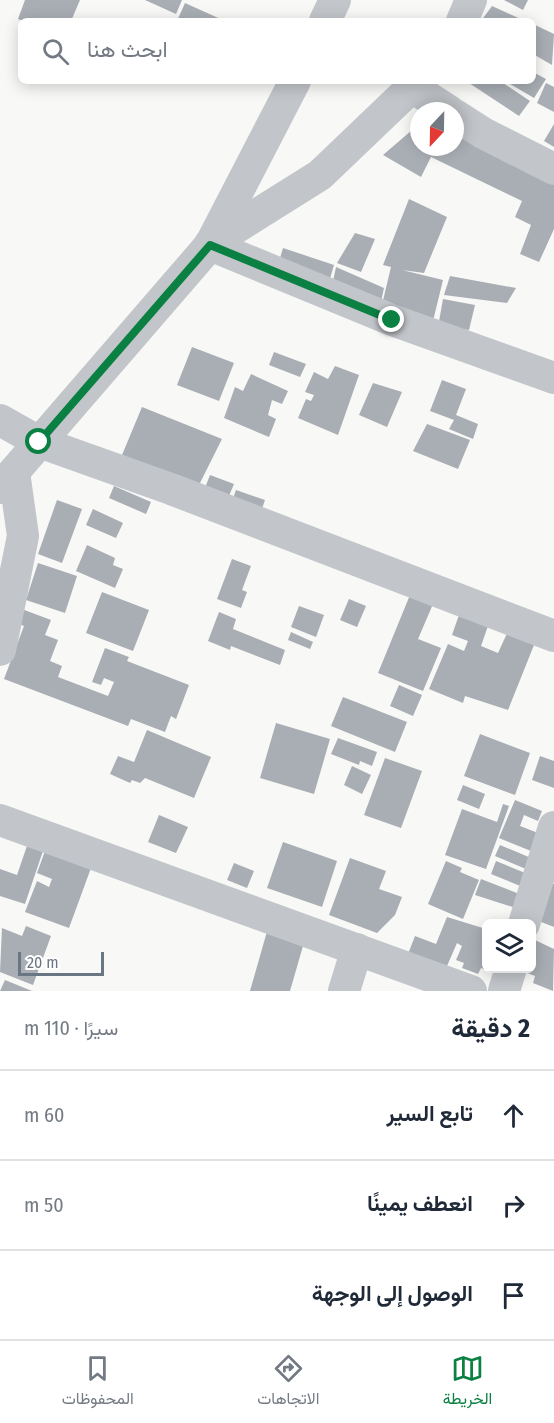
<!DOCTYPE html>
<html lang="ar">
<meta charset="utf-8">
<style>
:root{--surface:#fff;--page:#f2f2f3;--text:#1f2937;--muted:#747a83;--line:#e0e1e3;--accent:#0b8043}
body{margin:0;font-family:"Fira Sans Condensed",Vazirmatn,sans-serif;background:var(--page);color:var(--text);direction:rtl}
.controls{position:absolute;right:18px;bottom:18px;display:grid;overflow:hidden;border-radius:9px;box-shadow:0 3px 15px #0003}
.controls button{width:54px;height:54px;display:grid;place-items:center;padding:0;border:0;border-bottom:2px solid var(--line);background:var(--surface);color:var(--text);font:30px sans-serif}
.compass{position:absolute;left:410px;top:102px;width:54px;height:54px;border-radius:50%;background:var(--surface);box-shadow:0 3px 15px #0003;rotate:202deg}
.scale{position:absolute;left:18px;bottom:15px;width:86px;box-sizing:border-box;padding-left:6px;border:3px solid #6b7684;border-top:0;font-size:16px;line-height:21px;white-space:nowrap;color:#6b7684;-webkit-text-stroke:4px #fff;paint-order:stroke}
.stop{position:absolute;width:18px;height:18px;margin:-14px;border:4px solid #0b8043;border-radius:50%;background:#fff}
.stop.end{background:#0b8043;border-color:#fff;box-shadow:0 2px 6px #0008}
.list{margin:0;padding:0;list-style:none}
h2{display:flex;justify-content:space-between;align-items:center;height:78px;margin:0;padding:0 24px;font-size:26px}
h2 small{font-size:20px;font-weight:400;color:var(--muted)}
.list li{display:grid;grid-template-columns:39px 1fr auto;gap:18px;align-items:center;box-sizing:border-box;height:90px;padding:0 24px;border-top:2px solid var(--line)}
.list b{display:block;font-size:22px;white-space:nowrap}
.list em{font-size:20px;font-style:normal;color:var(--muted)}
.icon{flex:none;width:33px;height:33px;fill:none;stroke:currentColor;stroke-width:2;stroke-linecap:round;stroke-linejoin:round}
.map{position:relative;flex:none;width:554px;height:991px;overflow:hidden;direction:ltr}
.search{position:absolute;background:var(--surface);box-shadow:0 3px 15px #0003;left:18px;right:18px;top:18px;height:66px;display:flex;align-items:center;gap:15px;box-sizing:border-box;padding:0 21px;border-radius:9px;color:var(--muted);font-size:22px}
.sheet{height:348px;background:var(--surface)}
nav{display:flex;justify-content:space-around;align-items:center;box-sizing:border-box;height:84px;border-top:2px solid var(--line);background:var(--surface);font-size:16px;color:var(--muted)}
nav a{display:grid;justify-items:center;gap:3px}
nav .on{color:var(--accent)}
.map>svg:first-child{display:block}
.building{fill:#a8aeb4}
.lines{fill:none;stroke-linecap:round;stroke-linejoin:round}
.street{stroke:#c2c5c9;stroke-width:32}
.route{stroke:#0b8043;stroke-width:8}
</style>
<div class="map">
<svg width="554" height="991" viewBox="0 0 554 991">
<rect width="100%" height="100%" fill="#f8f8f6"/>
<g class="building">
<path d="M 25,0 L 80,0 L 71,21 L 45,19 L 44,21 L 23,21 L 18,19 Z"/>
<path d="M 145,0 L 182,0 L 176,14 Z"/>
<path d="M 504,0 L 528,0 L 523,10 Z"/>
<path d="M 185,3 L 225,21 L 177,21 Z"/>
<path d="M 492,6 L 525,21 L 481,21 Z"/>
<path d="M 533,24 L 554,34 L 552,65 L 533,54 Z"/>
<path d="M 533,72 L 546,79 L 534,98 L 505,81 L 533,81 Z"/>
<path d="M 466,81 L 500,81 L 530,101 L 519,116 Z"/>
<path d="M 546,83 L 554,87 L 554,112 L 537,103 Z"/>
<path d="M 419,124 L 419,147 L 455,147 L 455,127 L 554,178 L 554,229 L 539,262 L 520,254 L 531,225 L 515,217 L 522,201 L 431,157 L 421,177 L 383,155 Z"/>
<path d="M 554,124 L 554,147 L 544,141 Z"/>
<path d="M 409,199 L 447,217 L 424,273 L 402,270 L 443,280 L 432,325 L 380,313 L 391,267 L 383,265 Z"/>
<path d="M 355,233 L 375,239 L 361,272 L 337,263 Z"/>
<path d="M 283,248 L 334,265 L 329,282 L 278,265 Z"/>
<path d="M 336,267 L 384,288 L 380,306 L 332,286 Z"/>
<path d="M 450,276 L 516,288 L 507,303 L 444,295 Z"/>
<path d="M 443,299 L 475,305 L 469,330 L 438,327 Z"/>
<path d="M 192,347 L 234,363 L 219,401 L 177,385 Z"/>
<path d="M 274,352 L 306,364 L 300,377 L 269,365 Z"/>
<path d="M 335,366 L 359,375 L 338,435 L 298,418 L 306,399 L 311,401 L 314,395 L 305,392 L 314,372 L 328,379 Z"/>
<path d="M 251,374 L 288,391 L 282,404 L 272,400 L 268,415 L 276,419 L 269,437 L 224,418 L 235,387 L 243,391 Z"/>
<path d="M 442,380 L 466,389 L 456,415 L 478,424 L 473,439 L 449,429 L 454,420 L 430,411 Z"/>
<path d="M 373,383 L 402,392 L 387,427 L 359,415 Z"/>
<path d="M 142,407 L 222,439 L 199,485 L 122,455 Z"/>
<path d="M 427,424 L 470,440 L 458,469 L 413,451 Z"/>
<path d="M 210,475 L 234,484 L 226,503 L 203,493 Z"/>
<path d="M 114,486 L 151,502 L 146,514 L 109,498 Z"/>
<path d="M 236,490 L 265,500 L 259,517 L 230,507 Z"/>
<path d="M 57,500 L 82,509 L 62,563 L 38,554 Z"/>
<path d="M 93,509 L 123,523 L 116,538 L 86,525 Z"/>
<path d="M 87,545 L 115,558 L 113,565 L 123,569 L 115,588 L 76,571 Z"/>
<path d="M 232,559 L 251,566 L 242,590 L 247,592 L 241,608 L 217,599 Z"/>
<path d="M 38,563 L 77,576 L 65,613 L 26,600 Z"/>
<path d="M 102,592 L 149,610 L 133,651 L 86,633 Z"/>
<path d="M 410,595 L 433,604 L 418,639 L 441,648 L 423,691 L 378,673 Z"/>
<path d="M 349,599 L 366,606 L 357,627 L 340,620 Z"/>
<path d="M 299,606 L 324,615 L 316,637 L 291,627 Z"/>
<path d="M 19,608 L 51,620 L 45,635 L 58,640 L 50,661 L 62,666 L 58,677 L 108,696 L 114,682 L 104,678 L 101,685 L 92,682 L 105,648 L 129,657 L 127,661 L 189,685 L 176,719 L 171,716 L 165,732 L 131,719 L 128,726 L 4,679 L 24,626 L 14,622 Z"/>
<path d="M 219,612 L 236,619 L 233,629 L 285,650 L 280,665 L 231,646 L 230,650 L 208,641 Z"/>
<path d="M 460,612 L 489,623 L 481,646 L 498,653 L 509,629 L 536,640 L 508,710 L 465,696 L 463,703 L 429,689 L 448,644 L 464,651 L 468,641 L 452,635 Z"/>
<path d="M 291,632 L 313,642 L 310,649 L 288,640 Z"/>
<path d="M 399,685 L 422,695 L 413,716 L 390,706 Z"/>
<path d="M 343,697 L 407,722 L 395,752 L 331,726 Z"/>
<path d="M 276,723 L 330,739 L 314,794 L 260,778 Z"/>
<path d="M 147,730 L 211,757 L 194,798 L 145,778 L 140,783 L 132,780 L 130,783 L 110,774 L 118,756 L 134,762 Z"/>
<path d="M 480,734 L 530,753 L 515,795 L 464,776 Z"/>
<path d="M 338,738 L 377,752 L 372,766 L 360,761 L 359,765 L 331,754 Z"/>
<path d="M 540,756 L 554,761 L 554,788 L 532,780 Z"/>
<path d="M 385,758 L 422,771 L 401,828 L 364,815 Z"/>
<path d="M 352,766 L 371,775 L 362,794 L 344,785 Z"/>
<path d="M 463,785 L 485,794 L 479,809 L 457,800 Z"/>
<path d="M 515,800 L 542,811 L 538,821 L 524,815 L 520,826 L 538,833 L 531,851 L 499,838 Z"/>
<path d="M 503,804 L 509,806 L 486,869 L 445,855 L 462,809 L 497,822 Z"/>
<path d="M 159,815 L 188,827 L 176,853 L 148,842 Z"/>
<path d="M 283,842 L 337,861 L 322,907 L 267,888 Z"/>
<path d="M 28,843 L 44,848 L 25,904 L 0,896 L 0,869 L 17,875 Z"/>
<path d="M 500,845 L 531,858 L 526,869 L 495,856 Z"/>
<path d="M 45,851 L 91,868 L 69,928 L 25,912 L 37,881 L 49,887 L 52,879 L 37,873 Z"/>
<path d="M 350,858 L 386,871 L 379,889 L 402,897 L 395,915 L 377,933 L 329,915 Z"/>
<path d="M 446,861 L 462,868 L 460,872 L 479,880 L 463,919 L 428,904 Z"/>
<path d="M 496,861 L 535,877 L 530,890 L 491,874 Z"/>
<path d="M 234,863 L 254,871 L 247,888 L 227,880 Z"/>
<path d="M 481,879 L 527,897 L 522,910 L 475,895 Z"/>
<path d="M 551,883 L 554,884 L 554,927 L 536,920 Z"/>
<path d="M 447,917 L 486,929 L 486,968 L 494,968 L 493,972 L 481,968 L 478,974 L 462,968 L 464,963 L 456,960 L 462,946 L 457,943 L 447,966 L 408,954 L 415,936 L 436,944 Z"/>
<path d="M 26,926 L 51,936 L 33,985 L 0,972 L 2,928 L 22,936 Z"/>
<path d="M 268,928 L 305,939 L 290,991 L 250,991 Z"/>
<path d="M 535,940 L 554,949 L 553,991 L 533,983 L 535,976 L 522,971 L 523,968 L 532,968 L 532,948 Z"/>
<path d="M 5,980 L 32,991 L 0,991 Z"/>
</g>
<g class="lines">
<g class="street">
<path d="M 325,21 L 335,0"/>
<path d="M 462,21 L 471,0"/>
<path d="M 455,115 L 483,133 L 554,169"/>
<path d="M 210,244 L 320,175 L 412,87 L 449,111"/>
<path d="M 210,245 L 392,320 L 554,378"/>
<path d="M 0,420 L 39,442 L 171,489 L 554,636"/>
<path d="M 0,488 L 210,245 L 295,81"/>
<path d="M 0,650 L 23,536 L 14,472"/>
<path d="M 0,820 L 471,991"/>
<path d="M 524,924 L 554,827"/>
<path d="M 344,991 L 357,949"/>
<path d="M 504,991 L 511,968"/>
</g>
</g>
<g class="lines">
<path class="route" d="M 39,442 L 210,245 L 392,320"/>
</g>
</svg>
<div class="controls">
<button><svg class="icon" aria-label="layers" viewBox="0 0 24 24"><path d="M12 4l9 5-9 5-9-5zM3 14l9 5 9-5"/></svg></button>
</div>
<svg class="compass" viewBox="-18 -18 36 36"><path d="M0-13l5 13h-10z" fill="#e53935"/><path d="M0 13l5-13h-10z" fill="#747a83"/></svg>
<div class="scale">20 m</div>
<div class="stop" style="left:39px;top:442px"></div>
<div class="stop end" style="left:392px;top:320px"></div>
<div class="search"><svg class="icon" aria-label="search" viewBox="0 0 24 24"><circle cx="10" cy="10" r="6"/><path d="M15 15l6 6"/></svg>ابحث هنا</div>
</div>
<section class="sheet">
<h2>2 دقيقة<small>سيرًا · 110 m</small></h2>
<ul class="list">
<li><svg class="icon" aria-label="ahead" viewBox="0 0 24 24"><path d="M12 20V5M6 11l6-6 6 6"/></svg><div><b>تابع السير</b></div><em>60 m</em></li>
<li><svg class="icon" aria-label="right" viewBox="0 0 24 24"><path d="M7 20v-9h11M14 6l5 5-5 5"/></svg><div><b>انعطف يمينًا</b></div><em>50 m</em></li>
<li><svg class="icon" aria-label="arrive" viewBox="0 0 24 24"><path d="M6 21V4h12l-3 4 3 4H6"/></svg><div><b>الوصول إلى الوجهة</b></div></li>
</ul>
</section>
<nav>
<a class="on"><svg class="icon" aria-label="map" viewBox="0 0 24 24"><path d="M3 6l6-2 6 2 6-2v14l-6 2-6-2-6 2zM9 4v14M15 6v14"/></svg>الخريطة</a>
<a><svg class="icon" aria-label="directions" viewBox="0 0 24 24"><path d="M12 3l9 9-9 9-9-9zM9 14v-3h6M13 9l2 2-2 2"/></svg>الاتجاهات</a>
<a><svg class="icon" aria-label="saved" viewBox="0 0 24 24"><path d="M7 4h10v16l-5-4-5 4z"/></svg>المحفوظات</a>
</nav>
